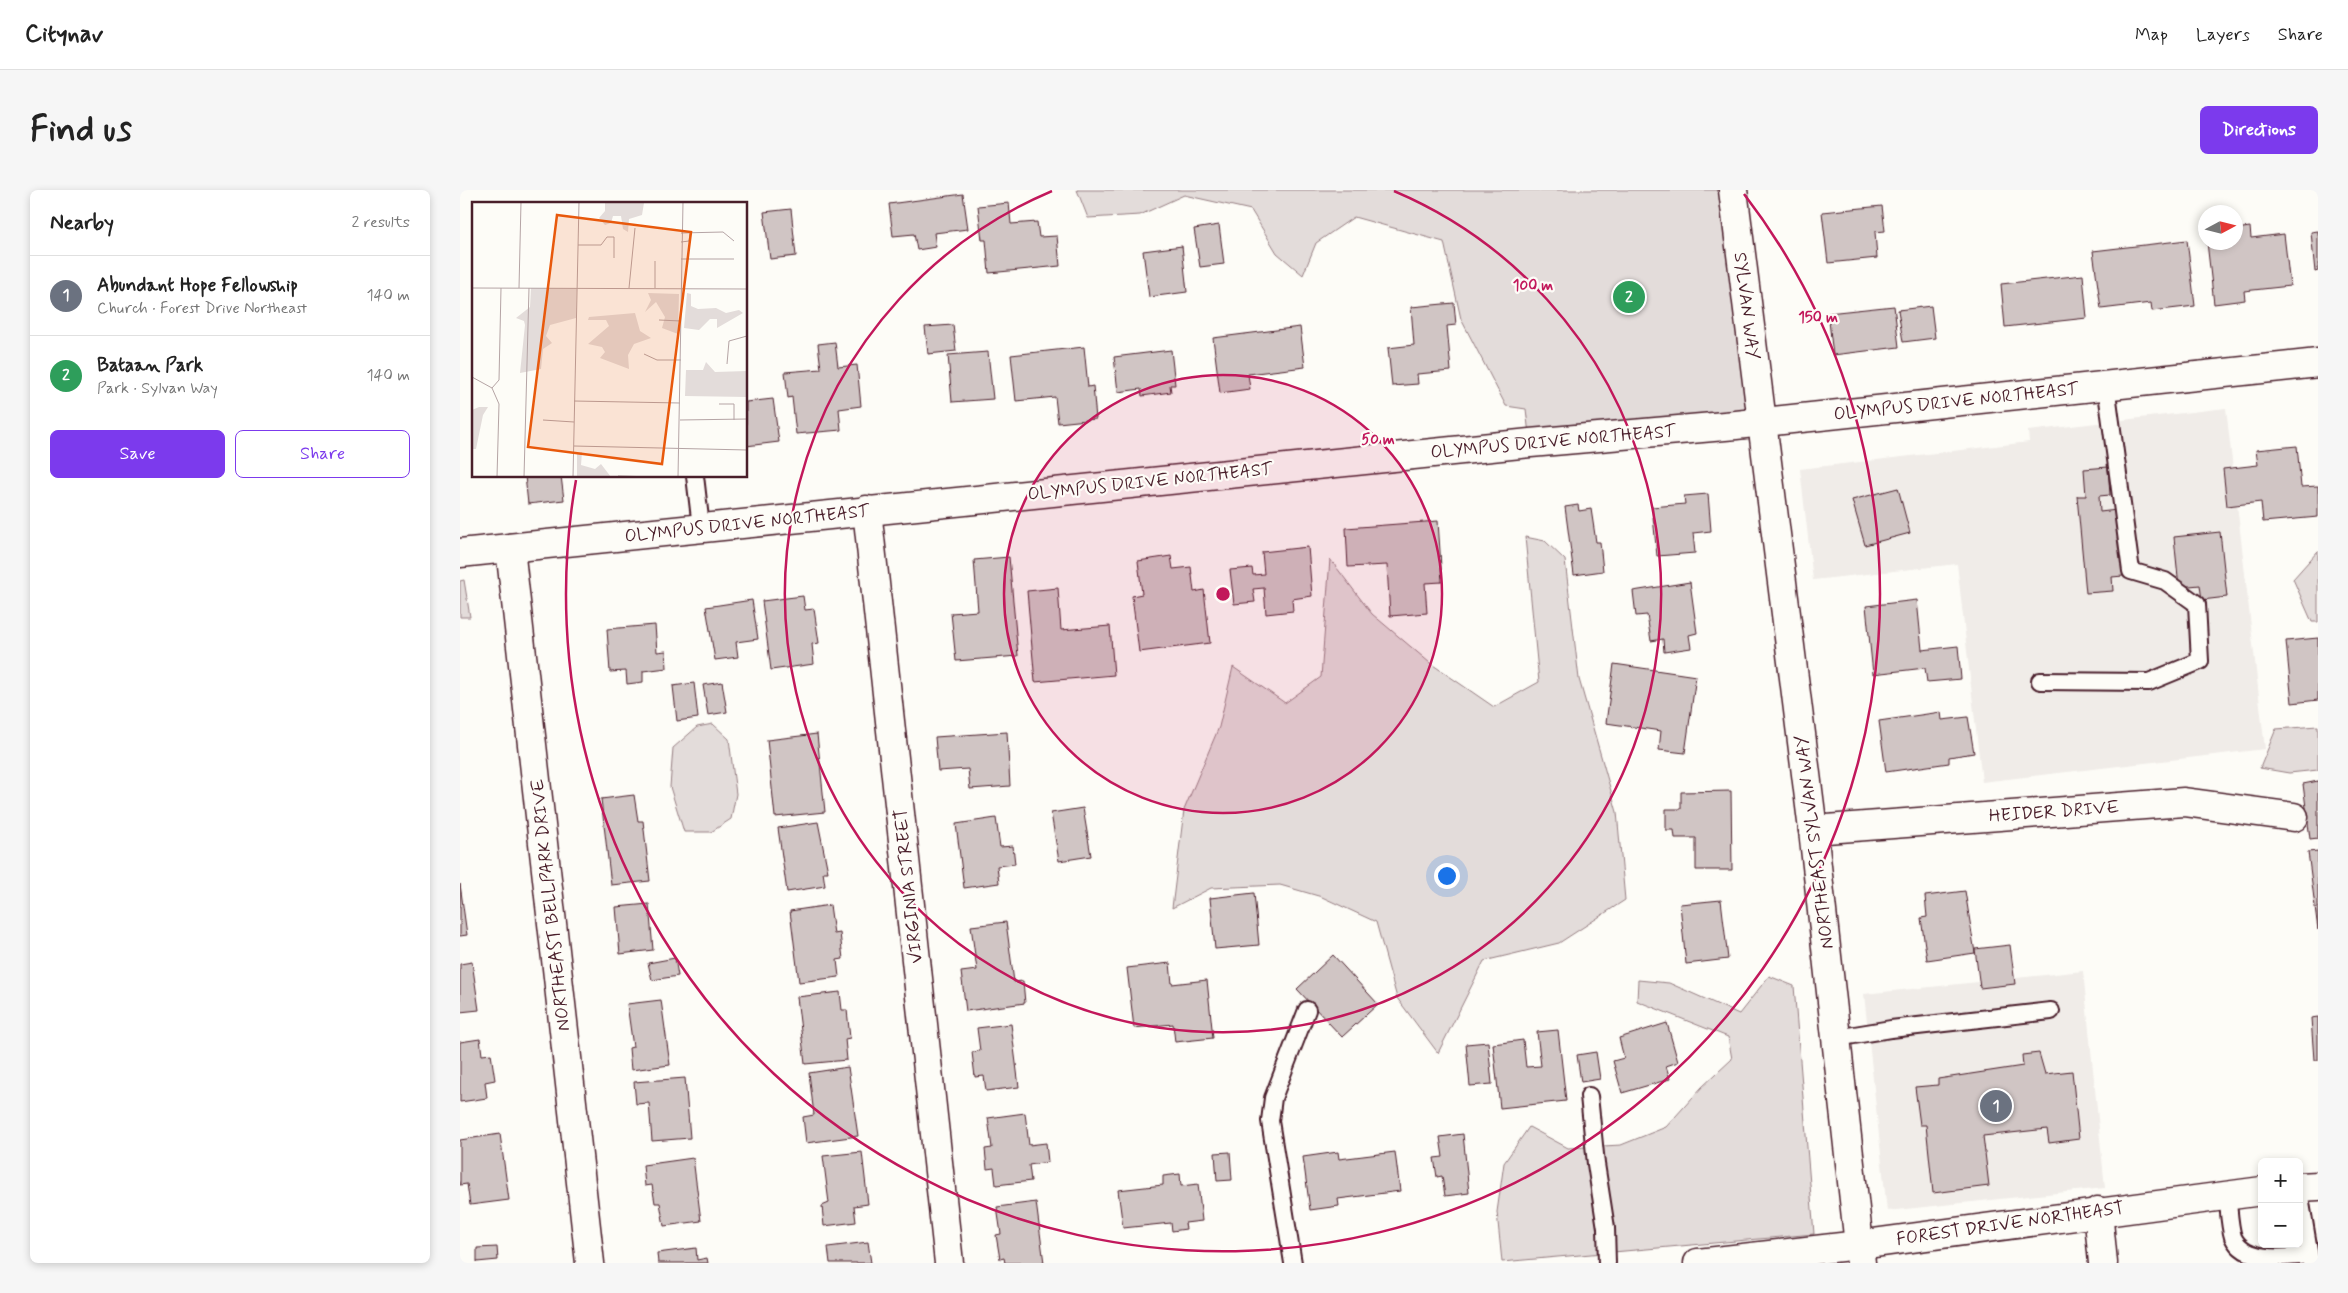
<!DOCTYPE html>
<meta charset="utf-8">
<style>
:root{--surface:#fff;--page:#f6f6f6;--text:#222;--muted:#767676;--line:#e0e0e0;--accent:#7c3aed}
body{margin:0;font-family:Mynerve,sans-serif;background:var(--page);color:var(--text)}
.controls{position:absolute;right:15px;bottom:15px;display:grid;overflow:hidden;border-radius:8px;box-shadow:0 2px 8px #0003}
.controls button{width:45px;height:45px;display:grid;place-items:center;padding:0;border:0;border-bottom:1px solid var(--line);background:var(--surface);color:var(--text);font:25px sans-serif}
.compass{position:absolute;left:1738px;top:15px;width:45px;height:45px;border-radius:50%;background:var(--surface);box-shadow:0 2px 8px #0003;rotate:83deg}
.you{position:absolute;left:986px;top:685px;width:18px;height:18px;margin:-12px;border:4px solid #fff;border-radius:50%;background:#1a73e8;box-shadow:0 0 0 8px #1a73e833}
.badge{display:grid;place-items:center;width:32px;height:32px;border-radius:50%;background:var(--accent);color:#fff;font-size:16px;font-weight:700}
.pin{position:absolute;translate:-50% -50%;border:2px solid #fff;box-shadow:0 1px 5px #0006}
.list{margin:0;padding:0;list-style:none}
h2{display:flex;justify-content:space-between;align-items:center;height:65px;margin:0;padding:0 20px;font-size:21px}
h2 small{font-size:16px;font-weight:400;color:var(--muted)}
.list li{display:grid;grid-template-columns:32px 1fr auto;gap:15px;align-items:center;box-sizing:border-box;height:80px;padding:0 20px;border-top:1px solid var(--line)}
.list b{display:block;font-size:19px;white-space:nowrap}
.list p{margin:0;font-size:16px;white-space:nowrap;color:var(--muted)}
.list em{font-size:16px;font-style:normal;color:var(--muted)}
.actions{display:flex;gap:10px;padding:15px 20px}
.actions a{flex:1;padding:11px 0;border:1px solid var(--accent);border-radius:8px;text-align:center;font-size:18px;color:var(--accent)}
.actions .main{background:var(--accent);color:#fff}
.map{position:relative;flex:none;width:1858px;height:1073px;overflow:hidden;border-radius:8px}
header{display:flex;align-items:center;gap:30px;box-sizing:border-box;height:70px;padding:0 25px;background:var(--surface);border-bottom:1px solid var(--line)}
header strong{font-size:24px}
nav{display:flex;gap:28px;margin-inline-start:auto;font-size:18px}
.intro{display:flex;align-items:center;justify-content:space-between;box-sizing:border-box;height:120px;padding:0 30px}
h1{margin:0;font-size:35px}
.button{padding:12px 22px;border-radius:8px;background:var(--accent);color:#fff;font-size:18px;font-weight:700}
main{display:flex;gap:30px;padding:0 30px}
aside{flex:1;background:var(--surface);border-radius:8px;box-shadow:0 2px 8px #0003}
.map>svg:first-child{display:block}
.built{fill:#f0ece8}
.green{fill:#e3dcda;stroke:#967e82}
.building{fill:#d0c5c4;stroke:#4a1f2b}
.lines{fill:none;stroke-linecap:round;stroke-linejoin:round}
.service-casing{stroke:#4a1f2b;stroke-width:20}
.minor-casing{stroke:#4a1f2b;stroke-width:31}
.secondary-casing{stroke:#4a1f2b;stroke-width:31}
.service{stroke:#fdfcf7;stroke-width:16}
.minor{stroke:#fdfcf7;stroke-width:28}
.secondary{stroke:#fdfcf7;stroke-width:28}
.ring{fill:none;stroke:#c2185b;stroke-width:2.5}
.labels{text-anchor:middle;stroke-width:4.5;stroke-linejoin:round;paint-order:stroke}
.street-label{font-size:18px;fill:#4a1f2b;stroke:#fdfcf7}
.inset-road{fill:none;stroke:#b5a4a5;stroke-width:1}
.view{fill:#e8590c;fill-opacity:0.15;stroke:#e8590c;stroke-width:2.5}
.inset-edge{fill:none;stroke:#4a1f2b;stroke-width:2.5}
.centre{fill:#c2185b;stroke:#fdfcf7;stroke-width:2.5}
.ring-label{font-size:15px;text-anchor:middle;font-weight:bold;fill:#c2185b;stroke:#fdfcf7;stroke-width:4.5;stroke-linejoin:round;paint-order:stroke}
</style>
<header>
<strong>Citynav</strong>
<nav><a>Map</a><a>Layers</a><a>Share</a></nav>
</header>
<div class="intro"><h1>Find us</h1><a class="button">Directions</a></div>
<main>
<aside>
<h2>Nearby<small>2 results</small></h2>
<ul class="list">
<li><span class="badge" style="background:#6b7280">1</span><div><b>Abundant Hope Fellowship</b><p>Church · Forest Drive Northeast</p></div><em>140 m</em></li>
<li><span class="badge" style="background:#2e9e5b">2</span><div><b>Bataan Park</b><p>Park · Sylvan Way</p></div><em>140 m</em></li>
</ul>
<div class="actions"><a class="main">Save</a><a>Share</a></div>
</aside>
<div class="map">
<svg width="1858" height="1073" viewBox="0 0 1858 1073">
<rect width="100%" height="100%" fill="#fdfcf7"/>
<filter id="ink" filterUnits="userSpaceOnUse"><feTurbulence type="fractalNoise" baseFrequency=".02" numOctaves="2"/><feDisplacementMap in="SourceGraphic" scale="10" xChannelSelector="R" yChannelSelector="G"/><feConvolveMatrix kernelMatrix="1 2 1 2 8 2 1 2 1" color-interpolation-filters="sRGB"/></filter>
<g filter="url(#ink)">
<g class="built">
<path d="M 1766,218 L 1805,559 L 1522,592 L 1497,374 L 1353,390 L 1340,279 L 1569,252 L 1568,241 Z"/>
<path d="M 1623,781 L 1645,998 L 1427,1021 L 1404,804 Z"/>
</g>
<g class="green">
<path d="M 617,0 L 1273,0 L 1302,231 L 1070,253 L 1066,219 L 1046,216 L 1001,129 L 984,52 L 894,27 L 856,53 L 843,85 L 817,63 L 791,20 L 724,5 L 680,25 L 628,28 Z"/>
<path d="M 1065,347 L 1085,351 L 1105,370 L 1119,489 L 1157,622 L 1165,710 L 1099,753 L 1024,771 L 978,863 L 937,808 L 916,732 L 862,707 L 820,695 L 751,698 L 712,718 L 724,620 L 759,537 L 773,477 L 825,513 L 861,487 L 870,369 L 912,424 L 970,473 L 1034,517 L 1079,492 Z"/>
<path d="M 1858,361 L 1858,432 L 1852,432 L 1833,389 Z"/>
<path d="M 4,390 L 10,427 L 0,427 L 0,391 Z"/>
<path d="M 253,534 L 269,549 L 276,604 L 271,629 L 251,642 L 224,642 L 210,597 L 213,558 L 237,537 Z"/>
<path d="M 1858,536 L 1858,580 L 1829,583 L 1800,578 L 1816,539 Z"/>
<path d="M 1309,786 L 1334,796 L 1354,1044 L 1042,1072 L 1037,1022 L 1044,973 L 1069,937 L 1108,958 L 1161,955 L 1206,937 L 1242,897 L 1272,869 L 1268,847 L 1177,811 L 1178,790 L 1209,793 L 1279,824 Z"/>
</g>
<g class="building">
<path d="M 503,4 L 508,39 L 474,43 L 476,57 L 457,60 L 454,44 L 433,46 L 429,14 Z"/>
<path d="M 549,13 L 551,34 L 577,32 L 579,47 L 597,46 L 600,76 L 529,83 L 526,50 L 522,50 L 518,16 Z"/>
<path d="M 1422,16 L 1425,41 L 1415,42 L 1417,68 L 1368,73 L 1362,22 Z"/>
<path d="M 331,19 L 336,66 L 310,69 L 304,22 Z"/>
<path d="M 759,35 L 764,74 L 740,77 L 734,39 Z"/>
<path d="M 1790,37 L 1791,48 L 1824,44 L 1830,96 L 1784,101 L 1785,110 L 1754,114 L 1747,52 L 1776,52 L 1776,39 Z"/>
<path d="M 1858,41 L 1858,81 L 1855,82 L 1851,42 Z"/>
<path d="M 1727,50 L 1735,116 L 1692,121 L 1691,113 L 1641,119 L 1633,61 Z"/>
<path d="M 722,56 L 727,102 L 689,107 L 683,61 Z"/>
<path d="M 1623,85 L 1627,128 L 1545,137 L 1541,94 Z"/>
<path d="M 994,113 L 996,135 L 987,136 L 991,181 L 957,184 L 958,194 L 932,196 L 928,158 L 954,155 L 951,117 Z"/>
<path d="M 1434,116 L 1439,157 L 1373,165 L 1368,123 Z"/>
<path d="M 1471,116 L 1475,148 L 1443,152 L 1438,120 Z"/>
<path d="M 493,135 L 496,161 L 468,164 L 465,137 Z"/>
<path d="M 840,137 L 845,177 L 788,184 L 790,199 L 760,203 L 753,148 Z"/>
<path d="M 375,152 L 378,177 L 397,175 L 401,216 L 379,219 L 381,240 L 336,244 L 332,207 L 328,208 L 325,182 L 361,179 L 358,154 Z"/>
<path d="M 624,157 L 628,197 L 633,196 L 636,229 L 598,233 L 595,207 L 556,211 L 551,165 Z"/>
<path d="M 711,160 L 715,195 L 710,195 L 711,202 L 682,206 L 681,199 L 658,202 L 654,167 Z"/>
<path d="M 528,162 L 533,209 L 492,212 L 488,165 Z"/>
<path d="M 313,209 L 319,252 L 286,256 L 286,212 Z"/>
<path d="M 1837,256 L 1841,297 L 1858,296 L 1858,327 L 1803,332 L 1801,312 L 1767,316 L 1763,279 L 1798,275 L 1796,260 Z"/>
<path d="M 1648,277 L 1650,305 L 1639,306 L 1640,322 L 1657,320 L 1663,386 L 1652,387 L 1653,401 L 1626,403 L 1617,306 L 1626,306 L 1624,279 Z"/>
<path d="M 65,286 L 101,286 L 104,310 L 68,314 Z"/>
<path d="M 1438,298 L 1450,343 L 1405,355 L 1392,310 Z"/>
<path d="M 1248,304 L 1251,341 L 1233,343 L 1235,363 L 1197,366 L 1192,317 L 1225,314 L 1224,306 Z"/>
<path d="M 1118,315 L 1119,321 L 1131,319 L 1136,352 L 1140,352 L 1143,381 L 1114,385 L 1105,317 Z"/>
<path d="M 978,331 L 982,392 L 965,393 L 967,423 L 930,426 L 927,375 L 888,377 L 886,338 Z"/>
<path d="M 1760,342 L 1767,407 L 1742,410 L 1740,395 L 1719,397 L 1714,347 Z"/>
<path d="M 848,357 L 852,406 L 832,409 L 833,421 L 806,424 L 804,398 L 793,399 L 795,412 L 774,414 L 770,380 L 792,378 L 793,385 L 804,384 L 802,362 Z"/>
<path d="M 711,366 L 713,379 L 731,377 L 734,402 L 744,400 L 750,453 L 679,462 L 672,406 L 682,404 L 678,371 Z"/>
<path d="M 549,367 L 558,466 L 496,471 L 491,423 L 518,421 L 514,370 Z"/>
<path d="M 1230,392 L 1237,443 L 1229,445 L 1231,458 L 1204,462 L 1203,449 L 1191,451 L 1187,425 L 1176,426 L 1173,401 Z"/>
<path d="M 598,398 L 601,440 L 650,436 L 654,485 L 575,492 L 567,401 Z"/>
<path d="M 343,406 L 345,420 L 354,419 L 359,453 L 352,454 L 354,474 L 311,480 L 302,411 Z"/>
<path d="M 292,410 L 298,449 L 276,452 L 278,467 L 255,470 L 246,417 Z"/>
<path d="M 1457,410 L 1462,460 L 1498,456 L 1501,489 L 1467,492 L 1465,478 L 1413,484 L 1406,416 Z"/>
<path d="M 195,435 L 197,462 L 206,461 L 207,478 L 183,481 L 183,492 L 167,494 L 166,481 L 150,482 L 147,439 Z"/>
<path d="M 1858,448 L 1858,510 L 1832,513 L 1826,451 Z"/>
<path d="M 1154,474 L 1236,486 L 1225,563 L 1199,560 L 1201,541 L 1146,533 Z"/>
<path d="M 262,492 L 267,522 L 248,525 L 243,495 Z"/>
<path d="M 234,493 L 238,528 L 217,531 L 213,496 Z"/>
<path d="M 1481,522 L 1482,530 L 1508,527 L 1514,563 L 1489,567 L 1489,573 L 1426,582 L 1419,531 Z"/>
<path d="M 547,542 L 550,596 L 510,599 L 508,579 L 478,581 L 475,547 Z"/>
<path d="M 357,544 L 365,622 L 315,627 L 307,550 Z"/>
<path d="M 1858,591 L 1858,648 L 1850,649 L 1843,594 Z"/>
<path d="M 1271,601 L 1272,680 L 1236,680 L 1236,648 L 1215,648 L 1214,640 L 1206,640 L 1206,619 L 1221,619 L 1221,602 Z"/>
<path d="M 174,605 L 178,631 L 183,631 L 190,691 L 151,695 L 141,609 Z"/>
<path d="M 623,618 L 631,666 L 599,671 L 591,623 Z"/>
<path d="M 536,628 L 540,657 L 553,656 L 555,674 L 537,676 L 539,693 L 504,698 L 496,634 Z"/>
<path d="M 358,632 L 368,682 L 363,682 L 365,696 L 327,702 L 318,638 Z"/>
<path d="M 1858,661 L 1858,740 L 1848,662 Z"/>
<path d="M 0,694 L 7,745 L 0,746 Z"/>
<path d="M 1505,701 L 1515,763 L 1467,770 L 1461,728 L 1467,727 L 1465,706 Z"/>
<path d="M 794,703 L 799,755 L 755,759 L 750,708 Z"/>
<path d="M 1261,710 L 1268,769 L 1226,774 L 1220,714 Z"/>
<path d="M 189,714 L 193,760 L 160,764 L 156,717 Z"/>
<path d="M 370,715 L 374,744 L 380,743 L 383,769 L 377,770 L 379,787 L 339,792 L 330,721 Z"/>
<path d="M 546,732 L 554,792 L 563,791 L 565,813 L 506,821 L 501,782 L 517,780 L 511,736 Z"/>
<path d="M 1550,755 L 1555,794 L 1520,798 L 1515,759 Z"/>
<path d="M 873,765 L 918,814 L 882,847 L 837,799 Z"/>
<path d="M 215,768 L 218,786 L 192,790 L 188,773 Z"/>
<path d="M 12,772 L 19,820 L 0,822 L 0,774 Z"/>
<path d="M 710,773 L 712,794 L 747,790 L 753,848 L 715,852 L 713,834 L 674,838 L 667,778 Z"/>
<path d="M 380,802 L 382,820 L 387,820 L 390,848 L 385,849 L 387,870 L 345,874 L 337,807 Z"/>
<path d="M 201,810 L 210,875 L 171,880 L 169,858 L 173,857 L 167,814 Z"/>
<path d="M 1858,827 L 1858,870 L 1854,870 L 1851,828 Z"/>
<path d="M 1207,833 L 1218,872 L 1206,876 L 1210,889 L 1162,903 L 1153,871 L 1164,868 L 1159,848 Z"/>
<path d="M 551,834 L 559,897 L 526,901 L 524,886 L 515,887 L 512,862 L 520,861 L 517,838 Z"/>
<path d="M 1098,840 L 1106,911 L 1040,918 L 1033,854 L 1063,850 L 1066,877 L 1081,876 L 1077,842 Z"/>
<path d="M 20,849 L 22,865 L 31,864 L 35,890 L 25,892 L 27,908 L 0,912 L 0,852 Z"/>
<path d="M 1028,852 L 1032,894 L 1010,896 L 1006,854 Z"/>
<path d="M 1136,862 L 1140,889 L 1121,892 L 1117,865 Z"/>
<path d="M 1579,863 L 1585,884 L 1612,881 L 1619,949 L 1589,953 L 1587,939 L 1523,946 L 1529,996 L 1473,1003 L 1466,935 L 1460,935 L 1455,897 L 1478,895 L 1478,889 L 1563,876 L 1562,865 Z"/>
<path d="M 388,877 L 398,946 L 346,953 L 343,927 L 354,925 L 349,883 Z"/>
<path d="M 225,888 L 230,948 L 192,951 L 189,913 L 176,914 L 174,892 Z"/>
<path d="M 565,923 L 569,955 L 586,953 L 588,972 L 569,975 L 571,991 L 536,995 L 534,978 L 527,979 L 525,959 L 532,958 L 528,928 Z"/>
<path d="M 40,944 L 49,1010 L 10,1015 L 7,994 L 0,995 L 0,950 Z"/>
<path d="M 1003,944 L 1009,1003 L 985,1006 L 982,986 L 977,987 L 974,968 L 983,967 L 980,947 Z"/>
<path d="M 402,962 L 408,1014 L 394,1016 L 396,1032 L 364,1036 L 362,1016 L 369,1013 L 363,966 Z"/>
<path d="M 770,962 L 772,990 L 757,991 L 755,963 Z"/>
<path d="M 878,962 L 879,969 L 935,962 L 940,1001 L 878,1009 L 879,1016 L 850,1020 L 843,967 Z"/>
<path d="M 233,968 L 241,1031 L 204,1036 L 200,1013 L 195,1013 L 192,995 L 185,996 L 183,975 Z"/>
<path d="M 720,984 L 721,996 L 738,994 L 742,1031 L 725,1033 L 726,1039 L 712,1041 L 711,1033 L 663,1038 L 658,1000 L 703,995 L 703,986 Z"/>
<path d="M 576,1012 L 584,1073 L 545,1073 L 544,1068 L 540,1069 L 536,1045 L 541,1044 L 537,1017 Z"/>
<path d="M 408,1052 L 411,1073 L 370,1073 L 368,1057 Z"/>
<path d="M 37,1057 L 38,1070 L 17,1072 L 17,1058 Z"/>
<path d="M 236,1058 L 237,1070 L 247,1068 L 248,1073 L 198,1073 L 197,1063 Z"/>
</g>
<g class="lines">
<defs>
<g id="service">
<path d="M 235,286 L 241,337"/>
<path d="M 1580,491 L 1689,492 L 1740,471 L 1737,414 L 1705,391 L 1671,381 L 1646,195"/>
<path d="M 1376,848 L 1431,839 L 1591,821"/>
<path d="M 1129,906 L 1136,974 L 1146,1038 L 1147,1073"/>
<path d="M 1839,1001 L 1851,1073"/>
<path d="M 1767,1004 C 1769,1018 1769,1034 1773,1047 C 1785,1073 1824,1068 1849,1065"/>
<path d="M 833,1073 L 810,931 L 813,908 L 847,820"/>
</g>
<g id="minor">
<path d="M 407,320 L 489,1073"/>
<path d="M 50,358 L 130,1073"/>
<path d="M 0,363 L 1070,253 L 1276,235 L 1858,173"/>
<path d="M 1353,640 L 1724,612 L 1834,627"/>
<path d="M 1839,997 L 1858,996"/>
<path d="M 1638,1021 L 1643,1073"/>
<path d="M 1238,1073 L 1399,1055 L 1802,1001"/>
</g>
<path id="secondary" d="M 1273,0 L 1353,640 L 1401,1073"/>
</defs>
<use href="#service" class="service-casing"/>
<use href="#minor" class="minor-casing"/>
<use href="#secondary" class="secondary-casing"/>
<use href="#service" class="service"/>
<use href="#minor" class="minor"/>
<use href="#secondary" class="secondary"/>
</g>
</g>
<circle cx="763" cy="404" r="219" fill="#c2185b" fill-opacity=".12"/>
<g class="ring">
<circle cx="763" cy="404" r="219"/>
<path d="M934 1A438 438 0 1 1 592 1"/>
<path d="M1284 4A657 657 0 1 1 116 290"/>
</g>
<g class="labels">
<g class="street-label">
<text transform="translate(1287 116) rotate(83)" y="6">SYLVAN WAY</text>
<text transform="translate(1496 211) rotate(-6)" y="6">OLYMPUS DRIVE NORTHEAST</text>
<text transform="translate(1093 251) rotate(-5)" y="6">OLYMPUS DRIVE NORTHEAST</text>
<text transform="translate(690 291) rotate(-6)" y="6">OLYMPUS DRIVE NORTHEAST</text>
<text transform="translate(287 333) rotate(-6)" y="6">OLYMPUS DRIVE NORTHEAST</text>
<text transform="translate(1594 621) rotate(-4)" y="6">HEIDER DRIVE</text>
<text transform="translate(1354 652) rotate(-97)" y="6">NORTHEAST SYLVAN WAY</text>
<text transform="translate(448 696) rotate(-96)" y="6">VIRGINIA STREET</text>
<text transform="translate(90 715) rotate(-96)" y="6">NORTHEAST BELLPARK DRIVE</text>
<text transform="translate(1550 1033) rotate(-8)" y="6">FOREST DRIVE NORTHEAST</text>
</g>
</g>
<g transform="translate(12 12)">
<rect width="275" height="275" fill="#fdfcf7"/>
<path d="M 133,0 L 172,1 L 170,13 L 157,17 L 156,30 L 151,27 L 149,14 L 141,14 L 139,21 L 133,23 L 127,16 L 133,9 ZM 59,86 L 105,86 L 104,116 L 78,123 L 74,134 L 80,141 L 71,147 L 69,167 L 48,171 L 53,123 L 52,119 L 44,116 L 58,105 ZM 176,91 L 207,92 L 206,132 L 190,126 L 193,115 L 184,100 L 173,110 L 179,98 ZM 215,91 L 219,92 L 219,104 L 226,107 L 244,106 L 254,111 L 267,108 L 271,111 L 245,126 L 245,117 L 238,117 L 227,128 L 212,126 ZM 163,111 L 168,129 L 179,136 L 162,142 L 156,153 L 157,167 L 128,156 L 133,150 L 130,145 L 116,142 L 137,124 L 134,118 L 116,118 L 117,115 ZM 234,160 L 243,170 L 275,169 L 275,195 L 213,194 L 214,168 L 231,168 ZM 7,205 L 16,205 L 11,213 L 4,247 L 0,247 L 0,208 ZM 110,250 L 109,263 L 123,267 L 129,262 L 139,275 L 105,275 L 105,251 Z" fill="#e3dcda"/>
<path class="inset-road" d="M 209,31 L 251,30 L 262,39M 209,40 L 217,39 L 218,31M 106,43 L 129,43 L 135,35 L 142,35 L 142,56M 209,57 L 262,57M 183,59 L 183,86M 0,86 L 275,87M 47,86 L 49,0M 157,86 L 163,26M 187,118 L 209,119M 172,152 L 185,158 L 209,158M 255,162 L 257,139 L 275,134M 0,175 L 20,186 L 27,202 L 25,275M 20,186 L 27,178 L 29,86M 102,199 L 208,201M 247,202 L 262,202 L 262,218M 71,218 L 102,220M 208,218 L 275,217M 102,244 L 275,248M 146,274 L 183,275M 52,275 L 57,86M 101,275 L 107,0M 206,275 L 211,0"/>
<path class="view" d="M 85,13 L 219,30 L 190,262 L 56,245 Z"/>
<rect width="275" height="275" class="inset-edge"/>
</g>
<circle cx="763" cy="404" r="8" class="centre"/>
<g class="ring-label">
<text x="1073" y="100">100 m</text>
<text x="1358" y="132">150 m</text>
<text x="918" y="254">50 m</text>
</g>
</svg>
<div class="controls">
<button>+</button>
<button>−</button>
</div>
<svg class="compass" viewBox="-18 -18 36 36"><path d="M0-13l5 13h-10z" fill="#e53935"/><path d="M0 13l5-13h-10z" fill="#767676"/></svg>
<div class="you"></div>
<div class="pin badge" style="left:1536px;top:916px;background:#6b7280">1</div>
<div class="pin badge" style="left:1169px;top:107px;background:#2e9e5b">2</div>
</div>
</main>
